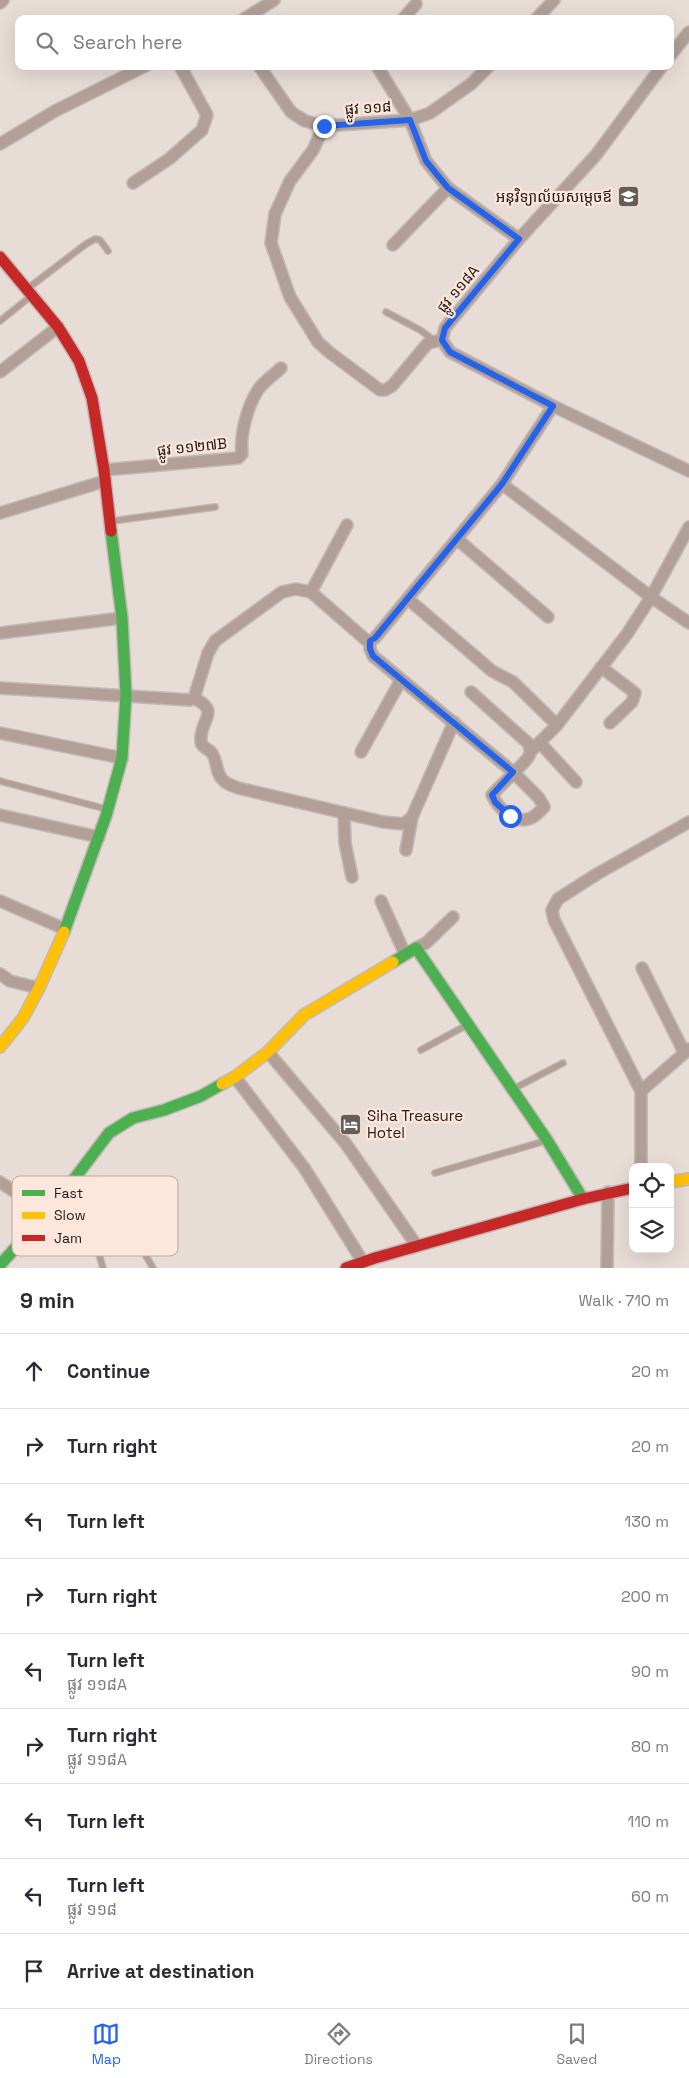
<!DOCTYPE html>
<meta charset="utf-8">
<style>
:root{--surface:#fff;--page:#f2f2f3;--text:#2b2b33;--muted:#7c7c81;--line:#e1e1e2;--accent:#2563eb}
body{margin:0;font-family:"Space Grotesk","Noto Sans Khmer",sans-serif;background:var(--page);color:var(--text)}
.controls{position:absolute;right:15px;bottom:15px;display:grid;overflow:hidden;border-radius:10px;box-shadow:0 5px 20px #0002}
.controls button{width:45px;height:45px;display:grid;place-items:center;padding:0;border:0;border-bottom:1px solid var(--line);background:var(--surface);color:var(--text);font:25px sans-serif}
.stop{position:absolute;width:15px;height:15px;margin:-11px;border:4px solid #2563eb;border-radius:50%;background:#fff}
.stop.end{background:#2563eb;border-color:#fff;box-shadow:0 1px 5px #0008}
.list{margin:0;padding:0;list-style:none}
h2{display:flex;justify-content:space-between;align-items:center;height:65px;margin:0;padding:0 20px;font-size:21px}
h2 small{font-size:16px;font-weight:400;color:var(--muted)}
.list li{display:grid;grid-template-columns:32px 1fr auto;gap:15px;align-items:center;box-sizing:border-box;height:75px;padding:0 20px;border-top:1px solid var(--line)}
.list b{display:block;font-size:19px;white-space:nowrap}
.list p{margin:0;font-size:16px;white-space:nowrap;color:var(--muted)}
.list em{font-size:16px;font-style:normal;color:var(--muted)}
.icon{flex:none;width:28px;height:28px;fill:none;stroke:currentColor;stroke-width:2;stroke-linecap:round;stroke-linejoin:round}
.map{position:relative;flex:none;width:689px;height:1268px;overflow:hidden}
.search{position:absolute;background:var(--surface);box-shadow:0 5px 20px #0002;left:15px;right:15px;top:15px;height:55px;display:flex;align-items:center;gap:12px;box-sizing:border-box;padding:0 18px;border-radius:10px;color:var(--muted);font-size:19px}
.sheet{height:740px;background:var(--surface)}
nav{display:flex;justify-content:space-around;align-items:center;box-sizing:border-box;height:70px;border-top:1px solid var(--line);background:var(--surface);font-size:14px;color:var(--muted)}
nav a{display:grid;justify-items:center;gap:2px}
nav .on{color:var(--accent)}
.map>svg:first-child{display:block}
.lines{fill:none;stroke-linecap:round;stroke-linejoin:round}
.lane-casing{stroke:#c3bab5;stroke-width:8}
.street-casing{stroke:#c3bab5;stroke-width:14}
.fast-casing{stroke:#c3bab5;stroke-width:14}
.slow-casing{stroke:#c3bab5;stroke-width:14}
.jam-casing{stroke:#c3bab5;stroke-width:14}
.lane{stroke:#b2a098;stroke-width:5.5}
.street{stroke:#b2a098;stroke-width:11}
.fast{stroke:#4caf50;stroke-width:11}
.slow{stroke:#ffc107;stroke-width:11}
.jam{stroke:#c62828;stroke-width:11}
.route{stroke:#2563eb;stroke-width:6}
.labels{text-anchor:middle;stroke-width:4.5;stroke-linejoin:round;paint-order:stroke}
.street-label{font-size:15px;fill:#221a17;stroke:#fde6dc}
.poi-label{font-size:15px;fill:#221a17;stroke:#fde6dc;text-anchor:end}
.key{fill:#fde6dc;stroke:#bba9a1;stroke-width:1}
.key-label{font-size:14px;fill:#221a17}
</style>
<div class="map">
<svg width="689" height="1268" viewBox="0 0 689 1268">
<rect width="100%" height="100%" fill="#e8dcd6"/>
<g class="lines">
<defs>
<g id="lane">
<path d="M 27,289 L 86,244 L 95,239 L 100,240 L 108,251"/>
<path d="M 386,312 L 420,330 L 435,341"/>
<path d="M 0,321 L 31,296"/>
<path d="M 112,521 L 215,507"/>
<path d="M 0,781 L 106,809"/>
<path d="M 421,1050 L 467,1025"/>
<path d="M 515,1088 L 563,1063"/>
<path d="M 435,1173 L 545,1141"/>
<path d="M 60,1200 L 86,1225 L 96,1244 L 103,1268"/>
<path d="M 146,1256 L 153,1268"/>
</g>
<g id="street">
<path d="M 0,3 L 3,0"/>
<path d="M 244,19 L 274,0"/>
<path d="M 403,19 L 416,4"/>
<path d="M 536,19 L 554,0"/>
<path d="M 670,56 L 689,32"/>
<path d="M 259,66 L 291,112 L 305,121 L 324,126 L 410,120 L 430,113 L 471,84 L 489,66"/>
<path d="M 377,66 L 410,120 L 426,161 L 448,188 L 519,239"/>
<path d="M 662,66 L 596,155 L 519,239 L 445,328 L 442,340 L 450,352 L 553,406 L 689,471"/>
<path d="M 324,126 L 313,150 L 290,181 L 275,214 L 271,243 L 290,297 L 318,342 L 329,352 L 380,390 L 385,390 L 392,386 L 428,343 L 442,340"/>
<path d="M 0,144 L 55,111 L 145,66"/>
<path d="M 133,183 L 169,159 L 202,130 L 207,115 L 180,66"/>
<path d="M 393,245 L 448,188"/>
<path d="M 0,372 L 58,327"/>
<path d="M 104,470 L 238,458 L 242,454 C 240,434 247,407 258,390 C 262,383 275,374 281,368"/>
<path d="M 502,484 L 651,597 L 689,623"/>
<path d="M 0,513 L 105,481"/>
<path d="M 457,539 L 548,617"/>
<path d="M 311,592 L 347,525"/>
<path d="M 408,599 L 492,671 L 513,682 L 557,725"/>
<path d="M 0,633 L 122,618"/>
<path d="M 370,641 L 370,649 L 373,656 L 513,772 L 539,798 L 544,807 C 541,810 536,816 531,818 C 515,825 498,808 492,795 C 499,786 526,763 529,756 C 531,752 530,749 529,744 L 471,692"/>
<path d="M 370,641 L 375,638 L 502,484 L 553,406"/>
<path d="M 601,667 L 635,693 L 632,702 L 610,723"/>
<path d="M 0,688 L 190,700 L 194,698 C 222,712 199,720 201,741 C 201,747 207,748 211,752 C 218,760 215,774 224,781 C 227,784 233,786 238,788 L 383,822 L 404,824 L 412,817"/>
<path d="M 194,698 L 208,653 L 215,641 L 282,592 L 296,589 L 311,592 L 366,640 L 370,641"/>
<path d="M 0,733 L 122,758"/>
<path d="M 540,743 L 576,782"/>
<path d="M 531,751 L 557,725 L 627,634 L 651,597 L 689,527"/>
<path d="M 361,752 L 401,680"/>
<path d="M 344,813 L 345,843 L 352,877"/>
<path d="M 0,815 L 99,837"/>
<path d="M 406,850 L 412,817 L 454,722"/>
<path d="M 0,901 L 65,929"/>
<path d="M 381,901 L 405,954"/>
<path d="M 416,948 L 426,943 L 453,917"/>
<path d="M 642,968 L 684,1052"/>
<path d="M 0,974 L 10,981 L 39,988"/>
<path d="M 268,1052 L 346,1144 L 417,1246"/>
<path d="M 235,1077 L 305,1169 L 363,1262"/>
<path d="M 641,1091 L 689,1049"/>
<path d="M 641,1167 L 641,1091 L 554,920 L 552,910 L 558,899 L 597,874 L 689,822"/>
<path d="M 0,1182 L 47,1213"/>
<path d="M 607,1268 L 608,1192"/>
</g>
<g id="fast">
<path d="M 64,932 L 106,816 L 122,758 L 126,695 L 122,618 L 111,531"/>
<path d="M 393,962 L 416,948 L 547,1140 L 583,1199"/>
<path d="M 0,1265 L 59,1199 L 109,1133 L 133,1118 L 164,1110 L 201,1096 L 222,1084"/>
</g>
<g id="slow">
<path d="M 0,1047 L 23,1018 L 39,988 L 64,932"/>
<path d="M 222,1084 L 235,1077 L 268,1052 L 304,1015 L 393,962"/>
<path d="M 670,1182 L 689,1179"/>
</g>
<g id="jam">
<path d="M 0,257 L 58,327 L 79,361 L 92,398 L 104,470 L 111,531"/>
<path d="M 346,1268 L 375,1258 L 583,1199 L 633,1188"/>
</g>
</defs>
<use href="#lane" class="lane-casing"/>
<use href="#street" class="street-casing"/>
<use href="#fast" class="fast-casing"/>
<use href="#slow" class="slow-casing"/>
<use href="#jam" class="jam-casing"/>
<use href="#lane" class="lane"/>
<use href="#street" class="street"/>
<use href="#fast" class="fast"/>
<use href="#slow" class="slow"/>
<use href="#jam" class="jam"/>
</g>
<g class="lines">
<path class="route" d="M 324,126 L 410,120 L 426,161 L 448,188 L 519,239 L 445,328 L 442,340 L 450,352 L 553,406 L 502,484 L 375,638 L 370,641 L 370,649 L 373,656 L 513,772 L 492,795 L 495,802 L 510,816"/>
</g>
<defs>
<symbol id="school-square" viewBox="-11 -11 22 22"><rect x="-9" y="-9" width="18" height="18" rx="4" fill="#675e5a" stroke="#fde6dc"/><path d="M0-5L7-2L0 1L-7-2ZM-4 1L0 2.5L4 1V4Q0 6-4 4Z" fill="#fff"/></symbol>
<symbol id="hotel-square" viewBox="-11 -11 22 22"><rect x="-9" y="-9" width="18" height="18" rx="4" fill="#675e5a" stroke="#fde6dc"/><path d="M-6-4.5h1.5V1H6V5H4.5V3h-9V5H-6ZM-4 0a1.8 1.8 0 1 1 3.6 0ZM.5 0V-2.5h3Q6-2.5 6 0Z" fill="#fff"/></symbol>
</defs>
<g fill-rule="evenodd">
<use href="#school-square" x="616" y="184" width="25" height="25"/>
<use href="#hotel-square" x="338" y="1112" width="25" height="25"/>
</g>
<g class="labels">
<g class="street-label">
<text transform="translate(368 108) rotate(-4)" y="5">ផ្លូវ ១១៨</text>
<text transform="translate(458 289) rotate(-50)" y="5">ផ្លូវ ១១៨A</text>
<text transform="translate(192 447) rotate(-6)" y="5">ផ្លូវ ១១២៧B</text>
</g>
<g class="poi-label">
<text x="612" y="202">អនុវិទ្យាល័យសម្តេចឪ</text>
<text x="367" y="1121" text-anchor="start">Siha Treasure<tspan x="367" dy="17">Hotel</tspan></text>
</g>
</g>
<rect x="12" y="1176" width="166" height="80" rx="8" class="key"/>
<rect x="22" y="1190" width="23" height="6" fill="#4caf50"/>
<rect x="22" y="1212" width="23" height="7" fill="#ffc107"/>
<rect x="22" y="1235" width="23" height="6" fill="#c62828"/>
<g class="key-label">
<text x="54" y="1198">Fast</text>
<text x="54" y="1220">Slow</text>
<text x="54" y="1243">Jam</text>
</g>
</svg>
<div class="controls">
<button><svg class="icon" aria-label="locate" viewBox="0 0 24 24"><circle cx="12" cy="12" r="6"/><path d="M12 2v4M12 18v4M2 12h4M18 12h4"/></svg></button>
<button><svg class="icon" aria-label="layers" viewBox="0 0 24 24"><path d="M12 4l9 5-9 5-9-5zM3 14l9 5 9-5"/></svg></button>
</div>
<div class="stop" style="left:510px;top:816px"></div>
<div class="stop end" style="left:324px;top:126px"></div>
<div class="search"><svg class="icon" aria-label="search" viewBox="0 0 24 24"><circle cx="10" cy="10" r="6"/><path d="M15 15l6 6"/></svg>Search here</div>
</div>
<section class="sheet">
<h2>9 min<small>Walk · 710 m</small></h2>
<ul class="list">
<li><svg class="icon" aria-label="ahead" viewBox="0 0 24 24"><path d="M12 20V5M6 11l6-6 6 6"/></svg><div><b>Continue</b></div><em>20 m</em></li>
<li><svg class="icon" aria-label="right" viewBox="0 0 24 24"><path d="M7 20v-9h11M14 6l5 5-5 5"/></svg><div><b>Turn right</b></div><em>20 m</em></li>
<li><svg class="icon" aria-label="left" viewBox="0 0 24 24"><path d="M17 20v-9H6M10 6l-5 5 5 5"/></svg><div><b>Turn left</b></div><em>130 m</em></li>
<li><svg class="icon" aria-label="right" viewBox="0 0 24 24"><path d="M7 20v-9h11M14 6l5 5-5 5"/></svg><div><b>Turn right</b></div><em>200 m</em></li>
<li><svg class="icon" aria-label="left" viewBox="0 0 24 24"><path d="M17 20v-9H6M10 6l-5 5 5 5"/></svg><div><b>Turn left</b><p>ផ្លូវ ១១៨A</p></div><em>90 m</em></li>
<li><svg class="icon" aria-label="right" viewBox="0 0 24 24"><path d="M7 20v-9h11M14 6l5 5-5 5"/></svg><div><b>Turn right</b><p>ផ្លូវ ១១៨A</p></div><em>80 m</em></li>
<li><svg class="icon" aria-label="left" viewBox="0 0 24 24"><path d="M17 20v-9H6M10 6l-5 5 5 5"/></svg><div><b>Turn left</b></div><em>110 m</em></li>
<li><svg class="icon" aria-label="left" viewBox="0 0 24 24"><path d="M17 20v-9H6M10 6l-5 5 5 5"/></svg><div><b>Turn left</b><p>ផ្លូវ ១១៨</p></div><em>60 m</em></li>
<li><svg class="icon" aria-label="arrive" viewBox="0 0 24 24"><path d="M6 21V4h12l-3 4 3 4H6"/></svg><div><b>Arrive at destination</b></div></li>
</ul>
</section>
<nav>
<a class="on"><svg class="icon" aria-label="map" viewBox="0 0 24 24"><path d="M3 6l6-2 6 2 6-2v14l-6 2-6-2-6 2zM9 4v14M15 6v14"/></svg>Map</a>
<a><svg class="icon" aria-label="directions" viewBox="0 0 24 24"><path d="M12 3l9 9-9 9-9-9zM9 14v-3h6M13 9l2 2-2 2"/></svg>Directions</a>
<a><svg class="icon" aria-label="saved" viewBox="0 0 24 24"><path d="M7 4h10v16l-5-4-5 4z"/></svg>Saved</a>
</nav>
